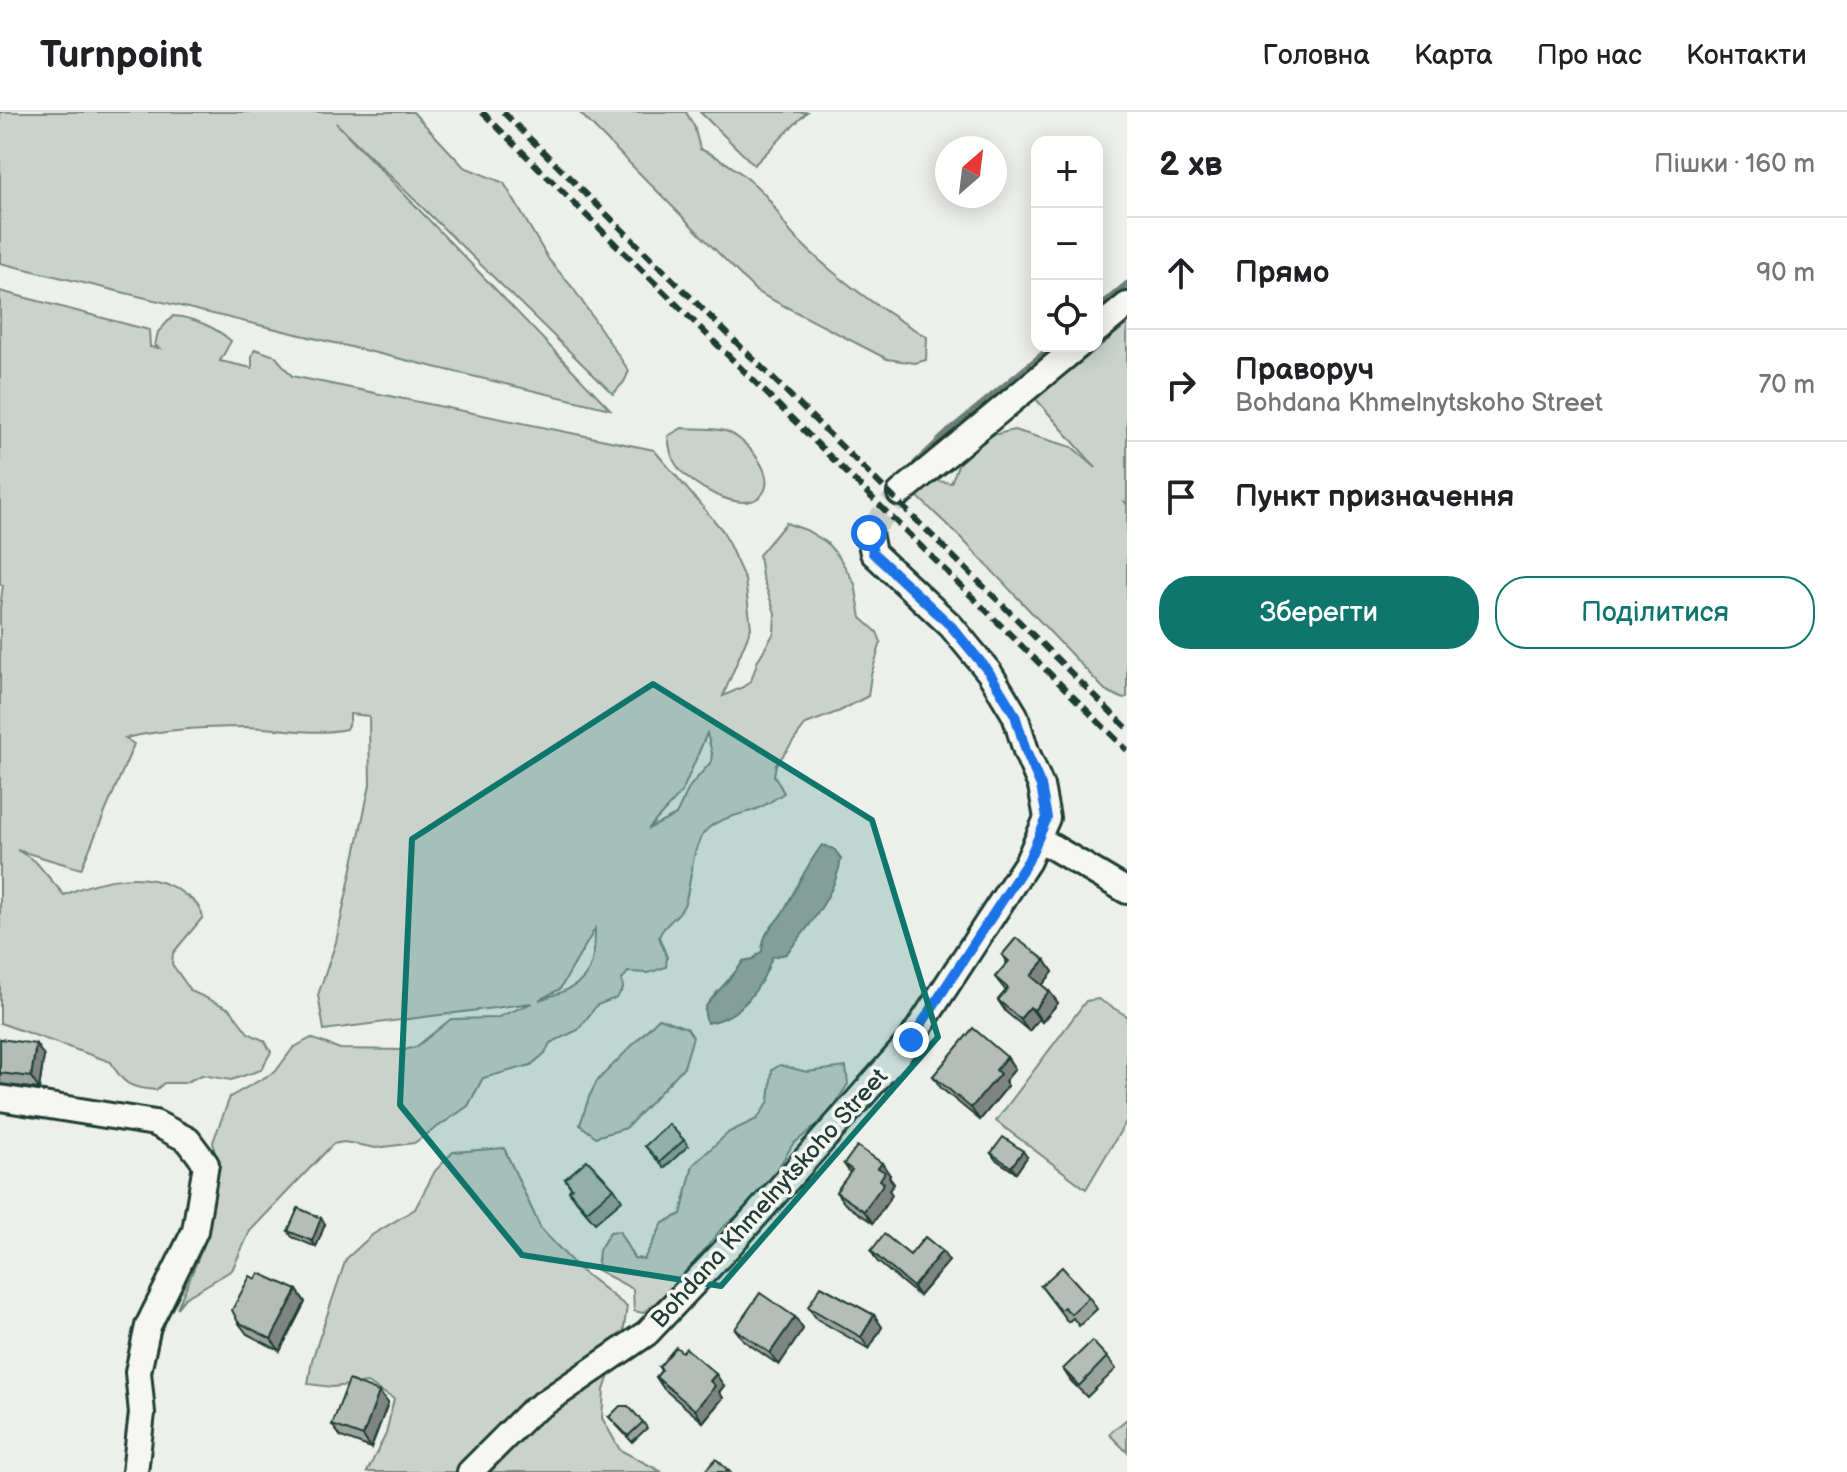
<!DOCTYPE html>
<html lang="uk">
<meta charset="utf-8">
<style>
:root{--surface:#fff;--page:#f2f2f2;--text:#202124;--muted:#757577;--line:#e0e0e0;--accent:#0f766e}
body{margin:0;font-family:"Balsamiq Sans",sans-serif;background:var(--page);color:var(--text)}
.controls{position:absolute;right:24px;top:24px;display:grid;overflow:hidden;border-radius:16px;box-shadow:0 4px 20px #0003}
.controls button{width:72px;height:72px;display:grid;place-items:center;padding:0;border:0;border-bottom:2px solid var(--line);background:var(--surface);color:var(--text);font:40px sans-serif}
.compass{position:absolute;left:935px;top:24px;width:72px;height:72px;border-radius:50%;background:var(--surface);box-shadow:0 4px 20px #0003;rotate:28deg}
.stop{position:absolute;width:24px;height:24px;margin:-18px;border:6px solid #1a73e8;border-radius:50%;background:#fff}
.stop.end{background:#1a73e8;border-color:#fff;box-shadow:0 2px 8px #0008}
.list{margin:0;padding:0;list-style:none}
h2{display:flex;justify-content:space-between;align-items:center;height:104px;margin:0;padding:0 32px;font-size:34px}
h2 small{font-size:26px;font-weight:400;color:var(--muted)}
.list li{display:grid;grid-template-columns:52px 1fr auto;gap:24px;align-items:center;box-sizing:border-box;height:112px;padding:0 32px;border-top:2px solid var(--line)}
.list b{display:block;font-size:30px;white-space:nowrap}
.list p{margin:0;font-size:26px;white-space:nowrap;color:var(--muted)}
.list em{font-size:26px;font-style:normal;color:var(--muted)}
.actions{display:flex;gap:16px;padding:24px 32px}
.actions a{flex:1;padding:18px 0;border:2px solid var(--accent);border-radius:32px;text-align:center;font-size:28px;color:var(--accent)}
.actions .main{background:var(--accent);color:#fff}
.icon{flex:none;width:44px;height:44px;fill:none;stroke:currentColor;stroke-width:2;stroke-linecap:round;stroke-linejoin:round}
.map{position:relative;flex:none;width:1127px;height:1360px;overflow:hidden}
header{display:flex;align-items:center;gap:48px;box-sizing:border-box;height:112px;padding:0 40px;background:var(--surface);border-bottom:2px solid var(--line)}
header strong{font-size:38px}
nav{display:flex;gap:44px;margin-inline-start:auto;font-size:28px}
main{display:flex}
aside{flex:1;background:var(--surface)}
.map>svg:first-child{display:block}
.green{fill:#cbd2cc;stroke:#758880;stroke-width:2;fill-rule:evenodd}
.water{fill:#9faaa4;stroke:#6c7e77;stroke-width:2}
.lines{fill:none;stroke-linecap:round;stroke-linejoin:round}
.stream{stroke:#6c7e77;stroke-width:8}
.minor-tunnel{stroke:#c4cbc6;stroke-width:24;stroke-dasharray:24 12;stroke-linecap:butt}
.minor-casing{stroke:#1f3d34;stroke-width:30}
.minor{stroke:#f6f6f2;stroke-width:24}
.rail{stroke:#1f3d34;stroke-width:6;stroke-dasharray:12 6;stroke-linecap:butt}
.wall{fill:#9ba39e;stroke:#1f3d34;stroke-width:2}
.shaded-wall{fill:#7e8481;stroke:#1f3d34;stroke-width:2}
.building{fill:#b4bdb8;stroke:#1f3d34;stroke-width:2}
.route{stroke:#1a73e8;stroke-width:10}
.marked{fill:#0f766e;fill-opacity:0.2;stroke:#0f766e;stroke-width:6;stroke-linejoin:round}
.labels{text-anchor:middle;stroke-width:7;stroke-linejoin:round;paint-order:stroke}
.street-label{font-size:24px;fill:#1f3d34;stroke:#f6f6f2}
</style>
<header>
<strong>Turnpoint</strong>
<nav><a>Головна</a><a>Карта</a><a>Про нас</a><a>Контакти</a></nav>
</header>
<main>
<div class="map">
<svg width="1127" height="1360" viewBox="0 0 1127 1360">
<rect width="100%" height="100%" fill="#edefea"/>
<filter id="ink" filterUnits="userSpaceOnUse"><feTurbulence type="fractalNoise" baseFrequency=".0125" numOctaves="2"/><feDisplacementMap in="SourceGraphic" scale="16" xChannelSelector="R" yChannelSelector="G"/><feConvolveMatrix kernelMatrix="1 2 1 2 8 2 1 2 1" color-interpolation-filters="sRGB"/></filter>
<g filter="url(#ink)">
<g class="green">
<path d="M 0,0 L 413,0 L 464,55 L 504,71 L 549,148 L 573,176 L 629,259 L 624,270 L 613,282 L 336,11 L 610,297 L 0,151 Z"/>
<path d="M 579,0 L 686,0 L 694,14 L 700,37 C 722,46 755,69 769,88 C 778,99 784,114 794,124 C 833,164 879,197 927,225 L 926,248 L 915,251 L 887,247 L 757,180 Z"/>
<path d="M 700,0 L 807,0 L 754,53 Z"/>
<path d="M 0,179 L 149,218 L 150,235 L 159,236 L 155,233 L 158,220 L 173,204 C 192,205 217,216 231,229 L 220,249 L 252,256 L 252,244 L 255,237 L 275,244 L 292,264 L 654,338 L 723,419 L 745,468 L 751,516 L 723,584 L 743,575 L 751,569 L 758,548 L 774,521 L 775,501 L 762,464 L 759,443 L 786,411 L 806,418 L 826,430 L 839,445 L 855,472 L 861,506 L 877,520 L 881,530 L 871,563 L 868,584 L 840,599 L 806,612 L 776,653 L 774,663 L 784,681 C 775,687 766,693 757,697 C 740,703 711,707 702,724 C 690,745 692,769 685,791 C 680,806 664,810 659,825 L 667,845 L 666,855 L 648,861 L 628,860 L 622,868 L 623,877 L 616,886 L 597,893 L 578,918 L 550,931 L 545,941 L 531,953 L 483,966 L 468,994 L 414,1031 L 376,1036 L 344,1030 L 333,1032 L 250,1119 L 232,1158 L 185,1186 L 177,1196 L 204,1133 L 200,1115 L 216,1048 L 213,1030 L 230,985 L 276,959 L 293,936 L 311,926 L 340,937 L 404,938 L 416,935 L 451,907 L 496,906 L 532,891 L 324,918 L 318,883 L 336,830 L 370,673 L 369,604 L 350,602 L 350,609 L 346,617 C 314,624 280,616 247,615 C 207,615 164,617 125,626 L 134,632 L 81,757 L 17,738 L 35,749 L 64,783 C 102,766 149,756 184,782 C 194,789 199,792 203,805 L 173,841 L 172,852 L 191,879 L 230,897 L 248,921 L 265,929 L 271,940 L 261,958 L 231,968 L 202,963 L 184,971 L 164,971 L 156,978 C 131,976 123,973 111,950 L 0,911 L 0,496 L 3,473 L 0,472 ZM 707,621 L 712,641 L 711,650 L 690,674 L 676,703 L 648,717 L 682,680 ZM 595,817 C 595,866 584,874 539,888 L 560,877 Z"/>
<path d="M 1127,212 L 1127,391 L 1125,390 L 1127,393 L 1127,585 L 1123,587 L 1105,578 L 962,427 L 916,383 L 931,368 L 951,371 L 959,351 L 974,336 L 993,323 L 1014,318 L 1072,335 L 1096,356 L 1036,287 Z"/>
<path d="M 682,316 C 695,317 712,316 725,319 C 744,324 784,368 758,386 C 737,400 689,372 677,354 C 670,345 670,335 668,324 Z"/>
<path d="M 1098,887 L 1127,904 L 1127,1008 L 1086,1077 L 996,1009 L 1086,889 Z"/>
<path d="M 659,906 L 687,916 L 693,925 L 684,955 L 626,1016 L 596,1025 L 580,1013 L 589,985 L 597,969 Z"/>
<path d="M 780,953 L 807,960 L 846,955 L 848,972 L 826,1006 L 793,1032 L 761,1084 L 722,1116 L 677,1172 L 643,1201 L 634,1199 L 633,1177 L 597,1158 L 599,1138 L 610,1120 L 619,1119 L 634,1146 L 644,1147 L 663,1111 L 681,1102 L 693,1053 L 729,1020 L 757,1007 L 769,989 L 772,958 Z"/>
<path d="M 504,1036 L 541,1117 L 579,1157 L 627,1195 L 623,1222 L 604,1278 L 602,1306 L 620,1338 L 662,1360 L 367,1360 L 386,1322 L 394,1287 L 367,1271 L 332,1275 L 308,1272 L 312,1248 L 346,1147 L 372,1123 L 415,1097 L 435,1059 L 453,1040 Z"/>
<path d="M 1127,1307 L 1127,1340 L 1109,1322 Z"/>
</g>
<path class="water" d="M 822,733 L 834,737 L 841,746 C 837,780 808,817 786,842 L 772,845 C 762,875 740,907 707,911 C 706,906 704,902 705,897 C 705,890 736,863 743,849 L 753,847 L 762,839 C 764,817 773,816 783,800 C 796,777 806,754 822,733 Z"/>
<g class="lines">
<g class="stream">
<path d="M 1097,198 L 1127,173"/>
<path d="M 916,352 L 953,317 L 1054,234"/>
</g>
<path class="minor-tunnel" d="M 869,421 L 900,381"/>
<defs>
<g id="minor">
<path d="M 1097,218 L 1127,193"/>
<path d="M 900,381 L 1078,234"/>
<path d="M 1039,727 L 1127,779"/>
<path d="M 0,986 L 155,1011 L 188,1028 L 206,1052 L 195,1119 L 148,1214 L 138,1260 L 142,1301 L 135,1360"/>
<path d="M 470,1360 L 528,1302 L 647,1221 L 729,1134 L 911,928 L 1028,749 L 1047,706 L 1041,674 L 1026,639 L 1015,603 L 989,560 L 951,514 L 873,441 L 869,421"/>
</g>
</defs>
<use href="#minor" class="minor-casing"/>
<use href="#minor" class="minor"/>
<g class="rail">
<path d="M 482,0 L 1127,638"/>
<path d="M 503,0 L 1127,616"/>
</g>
</g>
<g class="wall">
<path d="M 1002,843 L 1045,848 L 1053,860 L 1042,873 L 1049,879 L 1058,891 L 1042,910 L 1039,907 L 1029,919 L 1006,900 L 998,888 L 1006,879 L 995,865 L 1007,851 Z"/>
<path d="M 0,927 L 44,944 L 39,977 L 0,972 Z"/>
<path d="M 1007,945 L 1015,957 L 1005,969 L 1008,974 L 980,1008 L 941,976 L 933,964 Z"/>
<path d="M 684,1028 L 688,1034 L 664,1056 L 645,1034 Z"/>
<path d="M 991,1041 L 1027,1045 L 1016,1061 L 995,1047 Z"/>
<path d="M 844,1052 L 890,1063 L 889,1065 L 894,1072 L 889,1078 L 892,1083 L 873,1111 L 845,1092 L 836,1080 L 850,1061 Z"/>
<path d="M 565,1067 L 614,1076 L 622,1088 L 595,1111 L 577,1090 L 569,1079 L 571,1076 Z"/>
<path d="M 325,1112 L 316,1135 L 292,1125 L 288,1119 Z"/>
<path d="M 871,1139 L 910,1143 L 949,1149 L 919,1184 L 877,1149 Z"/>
<path d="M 256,1167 L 297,1178 L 305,1190 L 280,1239 L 247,1222 L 238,1210 Z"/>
<path d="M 1041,1174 L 1089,1185 L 1097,1197 L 1079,1214 L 1073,1206 L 1068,1210 Z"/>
<path d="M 808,1195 L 874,1203 L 882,1215 L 869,1237 L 817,1207 Z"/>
<path d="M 795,1205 L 803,1217 L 779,1253 L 744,1229 L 735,1217 Z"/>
<path d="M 1107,1245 L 1116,1257 L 1087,1285 L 1071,1269 L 1063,1257 Z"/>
<path d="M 659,1255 L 724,1274 L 719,1280 L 723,1286 L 703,1310 L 664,1277 L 656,1265 L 661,1259 Z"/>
<path d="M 379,1280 L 388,1291 L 371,1336 L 341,1325 L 332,1313 Z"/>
<path d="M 609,1305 L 643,1310 L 647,1316 L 632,1330 Z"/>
</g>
<g class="shaded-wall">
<path d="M 1045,848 L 1053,860 L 1040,876 L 1031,864 Z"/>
<path d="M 1049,879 L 1058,891 L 1042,910 L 1034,898 Z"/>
<path d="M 1030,895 L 1039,907 L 1029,919 L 1020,907 Z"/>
<path d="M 36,932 L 44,944 L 39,977 L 31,965 Z"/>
<path d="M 1007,945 L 1015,957 L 1005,969 L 1008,974 L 980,1008 L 971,996 L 996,958 Z"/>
<path d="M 1023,1039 L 1027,1045 L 1016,1061 L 1011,1055 Z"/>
<path d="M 882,1051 L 890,1063 L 889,1065 L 894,1072 L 889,1078 L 892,1083 L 873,1111 L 864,1099 L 880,1068 L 878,1056 Z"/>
<path d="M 321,1106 L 325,1112 L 316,1135 L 312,1129 Z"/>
<path d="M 942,1139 L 949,1149 L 919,1184 L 913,1175 Z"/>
<path d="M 297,1178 L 305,1190 L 280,1239 L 271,1227 Z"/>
<path d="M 874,1203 L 882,1215 L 869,1237 L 861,1225 Z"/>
<path d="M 795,1205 L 803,1217 L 779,1253 L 770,1241 Z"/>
<path d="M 716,1262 L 724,1274 L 719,1280 L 723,1286 L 703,1310 L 695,1298 L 710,1269 Z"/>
<path d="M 379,1280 L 388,1291 L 371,1336 L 363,1324 Z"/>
</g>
<g class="building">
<path d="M 1016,826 L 1045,848 L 1031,864 L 1049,879 L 1034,898 L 1030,895 L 1020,907 L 998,888 L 1008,876 L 995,865 L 1009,849 L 1002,843 Z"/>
<path d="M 973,916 L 1007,945 L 996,958 L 1000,962 L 971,996 L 933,964 Z"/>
<path d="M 0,927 L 36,932 L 31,965 L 0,961 Z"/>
<path d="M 669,1012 L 684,1028 L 660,1050 L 645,1034 Z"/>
<path d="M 1003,1025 L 1023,1039 L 1011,1055 L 991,1041 Z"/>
<path d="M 857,1034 L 882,1051 L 878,1056 L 885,1060 L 880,1068 L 884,1071 L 864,1099 L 836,1080 L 852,1058 L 844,1052 Z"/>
<path d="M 587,1048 L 614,1076 L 587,1099 L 569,1079 L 572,1076 L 565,1067 Z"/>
<path d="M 298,1096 L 321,1106 L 312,1129 L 288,1119 Z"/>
<path d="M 884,1122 L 910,1143 L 925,1125 L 942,1139 L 913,1175 L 871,1139 Z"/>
<path d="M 1062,1155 L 1089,1185 L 1071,1202 L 1064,1195 L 1060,1198 L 1041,1174 Z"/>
<path d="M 259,1161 L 297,1178 L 271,1227 L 238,1210 L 232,1198 L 250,1164 L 256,1167 Z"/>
<path d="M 821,1174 L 874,1203 L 861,1225 L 808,1195 Z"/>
<path d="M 760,1181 L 795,1205 L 770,1241 L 735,1217 Z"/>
<path d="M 1092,1229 L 1107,1245 L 1079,1274 L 1063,1257 Z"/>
<path d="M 676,1235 L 682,1240 L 686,1236 L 716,1262 L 710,1269 L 715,1274 L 695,1298 L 656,1265 L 662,1258 L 659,1255 Z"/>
<path d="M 349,1268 L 379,1280 L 363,1324 L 332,1313 Z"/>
<path d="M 620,1294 L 628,1294 L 643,1310 L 628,1324 L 609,1305 Z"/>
<path d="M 716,1347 L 730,1360 L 704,1360 Z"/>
</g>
</g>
<g class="lines" filter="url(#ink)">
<path class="route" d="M 869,421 L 873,441 L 951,514 L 989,560 L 1015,603 L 1026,639 L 1041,674 L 1047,706 L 1028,749 L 911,928"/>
</g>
<path class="marked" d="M 653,572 L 872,708 L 938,925 L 721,1174 L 522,1143 L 400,993 L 412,727 Z"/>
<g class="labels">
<g class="street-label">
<text transform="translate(769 1086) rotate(-48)" y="8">Bohdana Khmelnytskoho Street</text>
</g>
</g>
</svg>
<div class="controls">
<button>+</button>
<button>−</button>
<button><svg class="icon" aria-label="locate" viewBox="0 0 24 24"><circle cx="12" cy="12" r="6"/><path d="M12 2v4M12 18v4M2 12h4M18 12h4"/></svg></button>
</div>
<svg class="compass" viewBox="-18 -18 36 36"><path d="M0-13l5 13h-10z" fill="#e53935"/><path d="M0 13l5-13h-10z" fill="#757577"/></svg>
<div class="stop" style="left:869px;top:421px"></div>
<div class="stop end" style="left:911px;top:928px"></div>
</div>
<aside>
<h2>2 хв<small>Пішки · 160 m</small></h2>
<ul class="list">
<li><svg class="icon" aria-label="ahead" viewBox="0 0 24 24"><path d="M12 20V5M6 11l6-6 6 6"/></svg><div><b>Прямо</b></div><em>90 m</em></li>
<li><svg class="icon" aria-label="right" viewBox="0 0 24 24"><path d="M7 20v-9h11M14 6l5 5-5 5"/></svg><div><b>Праворуч</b><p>Bohdana Khmelnytskoho Street</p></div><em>70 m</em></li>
<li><svg class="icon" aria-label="arrive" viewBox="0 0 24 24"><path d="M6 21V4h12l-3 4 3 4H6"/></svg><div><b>Пункт призначення</b></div></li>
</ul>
<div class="actions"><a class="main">Зберегти</a><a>Поділитися</a></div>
</aside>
</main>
